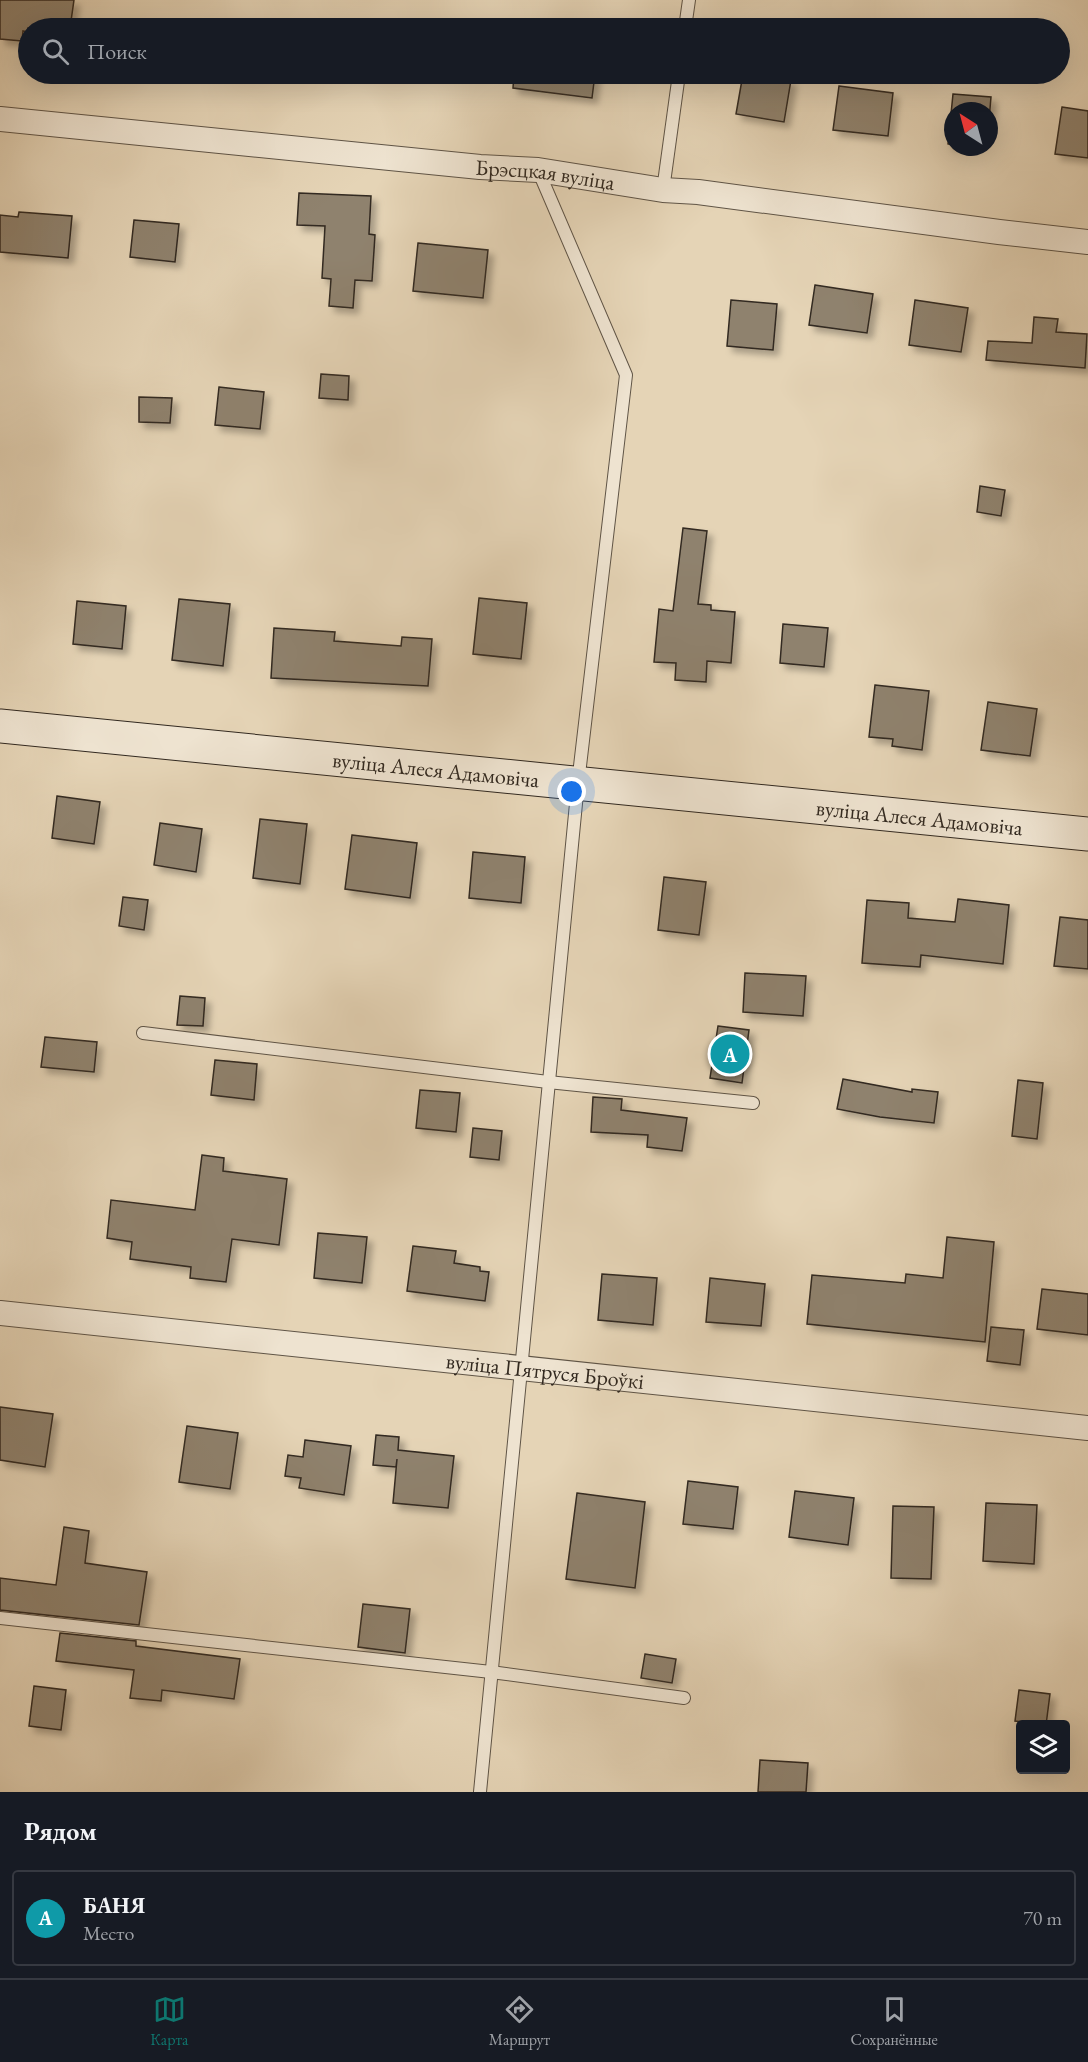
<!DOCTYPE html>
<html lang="ru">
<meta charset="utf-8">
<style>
:root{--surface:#171b24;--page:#20242c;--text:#f1f3f6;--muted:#9ea1a6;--line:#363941;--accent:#0f766e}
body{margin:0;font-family:"EB Garamond",serif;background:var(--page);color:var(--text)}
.controls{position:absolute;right:18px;bottom:18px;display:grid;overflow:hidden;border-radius:6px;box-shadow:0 6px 24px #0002}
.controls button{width:54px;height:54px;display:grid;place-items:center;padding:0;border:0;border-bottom:2px solid var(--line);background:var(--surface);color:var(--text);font:30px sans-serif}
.compass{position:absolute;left:944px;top:102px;width:54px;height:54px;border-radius:50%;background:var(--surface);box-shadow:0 6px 24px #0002;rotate:324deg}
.you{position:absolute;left:572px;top:792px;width:21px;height:21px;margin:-15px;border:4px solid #fff;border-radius:50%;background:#1a73e8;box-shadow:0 0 0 9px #1a73e833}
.badge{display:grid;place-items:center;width:39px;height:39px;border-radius:50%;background:var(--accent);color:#fff;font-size:20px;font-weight:700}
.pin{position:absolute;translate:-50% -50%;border:3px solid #fff;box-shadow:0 2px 6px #0006}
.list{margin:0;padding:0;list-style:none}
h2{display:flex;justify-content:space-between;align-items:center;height:78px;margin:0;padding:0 24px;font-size:26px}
h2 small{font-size:20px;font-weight:400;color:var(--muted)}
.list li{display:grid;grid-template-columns:39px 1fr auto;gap:18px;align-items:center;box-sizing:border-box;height:96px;margin:0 12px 12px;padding:0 12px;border:2px solid var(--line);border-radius:6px}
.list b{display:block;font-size:22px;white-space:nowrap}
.list p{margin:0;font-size:20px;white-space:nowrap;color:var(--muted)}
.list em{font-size:20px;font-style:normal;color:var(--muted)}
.icon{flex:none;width:33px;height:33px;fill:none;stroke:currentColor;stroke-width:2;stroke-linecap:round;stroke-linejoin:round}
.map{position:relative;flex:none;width:1088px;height:1792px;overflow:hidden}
.search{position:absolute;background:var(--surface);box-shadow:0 6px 24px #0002;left:18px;right:18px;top:18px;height:66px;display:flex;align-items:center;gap:15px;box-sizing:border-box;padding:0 21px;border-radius:33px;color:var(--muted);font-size:22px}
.sheet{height:186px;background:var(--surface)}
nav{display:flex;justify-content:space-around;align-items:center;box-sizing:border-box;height:84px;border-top:2px solid var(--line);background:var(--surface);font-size:16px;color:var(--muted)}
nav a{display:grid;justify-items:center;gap:3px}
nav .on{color:var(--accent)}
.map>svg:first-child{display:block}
.building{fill:#8f826e;stroke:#322920;stroke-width:1.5;filter:url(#shadow)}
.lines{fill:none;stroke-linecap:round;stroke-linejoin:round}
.lane-casing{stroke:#5f5446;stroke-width:14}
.street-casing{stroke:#5f5446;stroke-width:26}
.secondary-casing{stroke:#322920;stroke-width:35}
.lane{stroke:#eee3d0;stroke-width:12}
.street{stroke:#eee3d0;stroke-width:24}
.secondary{stroke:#eee3d0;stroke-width:33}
.labels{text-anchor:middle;stroke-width:6;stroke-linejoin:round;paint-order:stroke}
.street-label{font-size:22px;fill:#322920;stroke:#eee3d0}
</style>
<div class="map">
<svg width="1088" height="1792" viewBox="0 0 1088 1792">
<defs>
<filter id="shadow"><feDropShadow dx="5.5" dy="5.5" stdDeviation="3" flood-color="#0004"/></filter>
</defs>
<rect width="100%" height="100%" fill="#e5d4b6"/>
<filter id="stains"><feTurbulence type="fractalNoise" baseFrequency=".00333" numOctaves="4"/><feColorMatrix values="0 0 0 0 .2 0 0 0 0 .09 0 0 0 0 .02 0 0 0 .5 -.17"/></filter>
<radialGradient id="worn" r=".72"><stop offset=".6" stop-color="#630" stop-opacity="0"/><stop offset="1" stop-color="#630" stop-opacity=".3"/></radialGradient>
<g class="building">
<path d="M 0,0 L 74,0 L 70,28 L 28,28 L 28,32 L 23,31 L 22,41 L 0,39 Z"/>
<path d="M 514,74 L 595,74 L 592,98 L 513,88 Z"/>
<path d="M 743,74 L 791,80 L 784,122 L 736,114 Z"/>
<path d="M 839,86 L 893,93 L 888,136 L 833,130 Z"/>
<path d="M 953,94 L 991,97 L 989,120 L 989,111 L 953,111 L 953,145 L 948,144 Z"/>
<path d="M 1062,107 L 1088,111 L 1088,158 L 1055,154 Z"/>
<path d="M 299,193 L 371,196 L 369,234 L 375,235 L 372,281 L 355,280 L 353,308 L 329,306 L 331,279 L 322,278 L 325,226 L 297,225 Z"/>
<path d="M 19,212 L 72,216 L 68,258 L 0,252 L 0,215 L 18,217 Z"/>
<path d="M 134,220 L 179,224 L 175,262 L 130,257 Z"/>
<path d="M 418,243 L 488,250 L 483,298 L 413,291 Z"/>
<path d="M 815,285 L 873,294 L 867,333 L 809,325 Z"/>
<path d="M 731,300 L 777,304 L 773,350 L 727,346 Z"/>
<path d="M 915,300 L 968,308 L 961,352 L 909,345 Z"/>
<path d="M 1034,317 L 1058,319 L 1056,332 L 1087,334 L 1085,368 L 986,360 L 988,341 L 1032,343 Z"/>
<path d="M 321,374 L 349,376 L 348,400 L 319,398 Z"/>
<path d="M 219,387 L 264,392 L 260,429 L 215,425 Z"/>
<path d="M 139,397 L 172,398 L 170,423 L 139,422 Z"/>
<path d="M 980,486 L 1005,490 L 1001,516 L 977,512 Z"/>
<path d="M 683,528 L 707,531 L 698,604 L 711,605 L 711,610 L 735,612 L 731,663 L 707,661 L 706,682 L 675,680 L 676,663 L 654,662 L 659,609 L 673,611 Z"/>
<path d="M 479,598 L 527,603 L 521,659 L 473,654 Z"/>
<path d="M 179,599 L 230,604 L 223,666 L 172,660 Z"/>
<path d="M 77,601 L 126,606 L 122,649 L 73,644 Z"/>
<path d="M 783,624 L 828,628 L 824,667 L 780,663 Z"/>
<path d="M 274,628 L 335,632 L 334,641 L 401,646 L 402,637 L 432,639 L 428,686 L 271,678 Z"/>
<path d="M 875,685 L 929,691 L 922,750 L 892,746 L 893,739 L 869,737 Z"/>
<path d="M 988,702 L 1037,709 L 1030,756 L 981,750 Z"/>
<path d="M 57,796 L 100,802 L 94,844 L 52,838 Z"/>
<path d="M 260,819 L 307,824 L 300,884 L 253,878 Z"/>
<path d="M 160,823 L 202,829 L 196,872 L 154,865 Z"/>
<path d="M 352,835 L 417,843 L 410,898 L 345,889 Z"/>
<path d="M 473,852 L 525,857 L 521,903 L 469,898 Z"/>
<path d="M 664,877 L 706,882 L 699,935 L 658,930 Z"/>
<path d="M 123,897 L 148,900 L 144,930 L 119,926 Z"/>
<path d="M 958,899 L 1009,905 L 1003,964 L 921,955 L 920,967 L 862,963 L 867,900 L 909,903 L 908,918 L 955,922 Z"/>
<path d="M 1060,917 L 1088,920 L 1088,969 L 1054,966 Z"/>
<path d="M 745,973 L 806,976 L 803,1016 L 743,1012 Z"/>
<path d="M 180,996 L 205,998 L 203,1026 L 177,1025 Z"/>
<path d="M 718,1026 L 749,1030 L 742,1083 L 710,1078 Z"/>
<path d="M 45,1037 L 97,1042 L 94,1072 L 41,1067 Z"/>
<path d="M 215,1060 L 257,1064 L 254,1100 L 211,1095 Z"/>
<path d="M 843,1079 L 912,1092 L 912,1089 L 938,1092 L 934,1123 L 880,1117 L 837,1109 Z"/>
<path d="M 1018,1080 L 1043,1083 L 1037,1139 L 1012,1136 Z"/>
<path d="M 420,1090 L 460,1093 L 456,1132 L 416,1128 Z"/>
<path d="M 593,1097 L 622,1099 L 621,1110 L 687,1118 L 682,1151 L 647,1147 L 648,1135 L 591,1132 Z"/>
<path d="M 473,1128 L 502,1131 L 499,1160 L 470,1157 Z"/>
<path d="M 202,1155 L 224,1158 L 223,1171 L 287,1179 L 279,1245 L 232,1239 L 226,1282 L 190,1278 L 191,1267 L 130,1259 L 132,1242 L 107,1238 L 111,1200 L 195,1210 Z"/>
<path d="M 318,1233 L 367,1237 L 362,1283 L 314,1278 Z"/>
<path d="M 947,1237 L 994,1242 L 985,1342 L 807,1324 L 812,1275 L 905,1283 L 906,1274 L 943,1278 Z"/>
<path d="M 413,1246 L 456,1251 L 454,1263 L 480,1267 L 480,1271 L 489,1272 L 485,1301 L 407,1291 Z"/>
<path d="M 602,1274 L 657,1278 L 653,1325 L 598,1320 Z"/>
<path d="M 710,1278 L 765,1284 L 761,1326 L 706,1322 Z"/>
<path d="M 1042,1289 L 1088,1294 L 1088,1335 L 1037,1329 Z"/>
<path d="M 991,1327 L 1024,1330 L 1020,1365 L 987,1361 Z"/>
<path d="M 0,1407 L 53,1414 L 45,1467 L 0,1460 Z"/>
<path d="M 187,1426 L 238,1433 L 230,1489 L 179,1482 Z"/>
<path d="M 376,1435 L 399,1437 L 398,1450 L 454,1456 L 448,1508 L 393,1503 L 397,1459 L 396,1467 L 373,1465 Z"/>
<path d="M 305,1440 L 351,1446 L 344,1495 L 299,1488 L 301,1478 L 285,1476 L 288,1455 L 303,1457 Z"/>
<path d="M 688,1481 L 738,1487 L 733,1529 L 683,1524 Z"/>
<path d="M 795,1491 L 854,1498 L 848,1545 L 789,1537 Z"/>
<path d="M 577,1493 L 645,1502 L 635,1588 L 566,1579 Z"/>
<path d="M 986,1503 L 1037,1505 L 1034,1564 L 983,1561 Z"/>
<path d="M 893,1506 L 934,1507 L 931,1579 L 891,1578 Z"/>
<path d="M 64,1527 L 89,1531 L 85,1563 L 147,1572 L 139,1625 L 0,1610 L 0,1578 L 56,1585 Z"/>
<path d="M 363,1604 L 410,1609 L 405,1653 L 358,1647 Z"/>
<path d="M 60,1633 L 136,1641 L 136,1646 L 240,1659 L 234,1699 L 162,1690 L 161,1701 L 130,1698 L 134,1670 L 56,1661 Z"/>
<path d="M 645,1654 L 676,1659 L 672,1683 L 641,1678 Z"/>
<path d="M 34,1686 L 66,1690 L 61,1730 L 29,1726 Z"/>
<path d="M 1019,1690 L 1050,1694 L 1046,1725 L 1015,1721 Z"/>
<path d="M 760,1760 L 808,1763 L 806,1792 L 758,1792 Z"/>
</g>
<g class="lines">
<defs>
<g id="lane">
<path d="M 685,28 L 689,0"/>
<path d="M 663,190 L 679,74"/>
<path d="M 143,1033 L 548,1082 L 753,1103"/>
<path d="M 0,1618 L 491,1672 L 684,1698"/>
<path d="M 480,1792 L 578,783 L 626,375 L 538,170"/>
</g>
<g id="street">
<path id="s1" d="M 0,119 L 480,167 L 538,170 L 663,190 L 698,192 L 999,232 L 1088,242"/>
<path id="s2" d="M 0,1313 L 1088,1428"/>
</g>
<g id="secondary">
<path id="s3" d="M 0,726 L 1088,834"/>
</g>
</defs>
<use href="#lane" class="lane-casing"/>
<use href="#street" class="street-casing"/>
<use href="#secondary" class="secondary-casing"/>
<use href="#lane" class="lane"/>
<use href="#street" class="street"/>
<use href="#secondary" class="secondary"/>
</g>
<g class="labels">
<g class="street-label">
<text dy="8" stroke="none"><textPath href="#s1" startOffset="548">Брэсцкая вуліца</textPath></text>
<text dy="8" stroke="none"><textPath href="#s3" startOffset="438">вуліца Алеся Адамовіча</textPath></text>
<text dy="8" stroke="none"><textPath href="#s3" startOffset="924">вуліца Алеся Адамовіча</textPath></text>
<text dy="8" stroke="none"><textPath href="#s2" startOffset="548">вуліца Пятруся Броўкі</textPath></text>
</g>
</g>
<rect width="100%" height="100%" filter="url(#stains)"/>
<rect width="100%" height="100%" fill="url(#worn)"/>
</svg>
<div class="controls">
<button><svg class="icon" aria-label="layers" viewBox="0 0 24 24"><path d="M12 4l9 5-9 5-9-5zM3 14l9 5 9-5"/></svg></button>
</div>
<svg class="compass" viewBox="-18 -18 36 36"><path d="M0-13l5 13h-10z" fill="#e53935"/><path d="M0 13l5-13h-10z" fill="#9ea1a6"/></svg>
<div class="you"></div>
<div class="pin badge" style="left:730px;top:1054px;background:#0f9aa8">A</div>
<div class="search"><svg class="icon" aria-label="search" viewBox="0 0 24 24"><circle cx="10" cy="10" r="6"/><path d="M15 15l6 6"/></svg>Поиск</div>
</div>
<section class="sheet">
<h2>Рядом<small></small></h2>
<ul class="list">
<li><span class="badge" style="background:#0f9aa8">A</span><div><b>БАНЯ</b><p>Место</p></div><em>70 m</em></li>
</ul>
</section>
<nav>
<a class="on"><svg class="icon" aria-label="map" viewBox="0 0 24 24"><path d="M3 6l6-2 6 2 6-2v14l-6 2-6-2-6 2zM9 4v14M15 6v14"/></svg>Карта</a>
<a><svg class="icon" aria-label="directions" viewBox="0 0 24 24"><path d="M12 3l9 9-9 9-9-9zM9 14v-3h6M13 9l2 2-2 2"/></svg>Маршрут</a>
<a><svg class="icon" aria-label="saved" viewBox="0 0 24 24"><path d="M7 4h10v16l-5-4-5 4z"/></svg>Сохранённые</a>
</nav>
